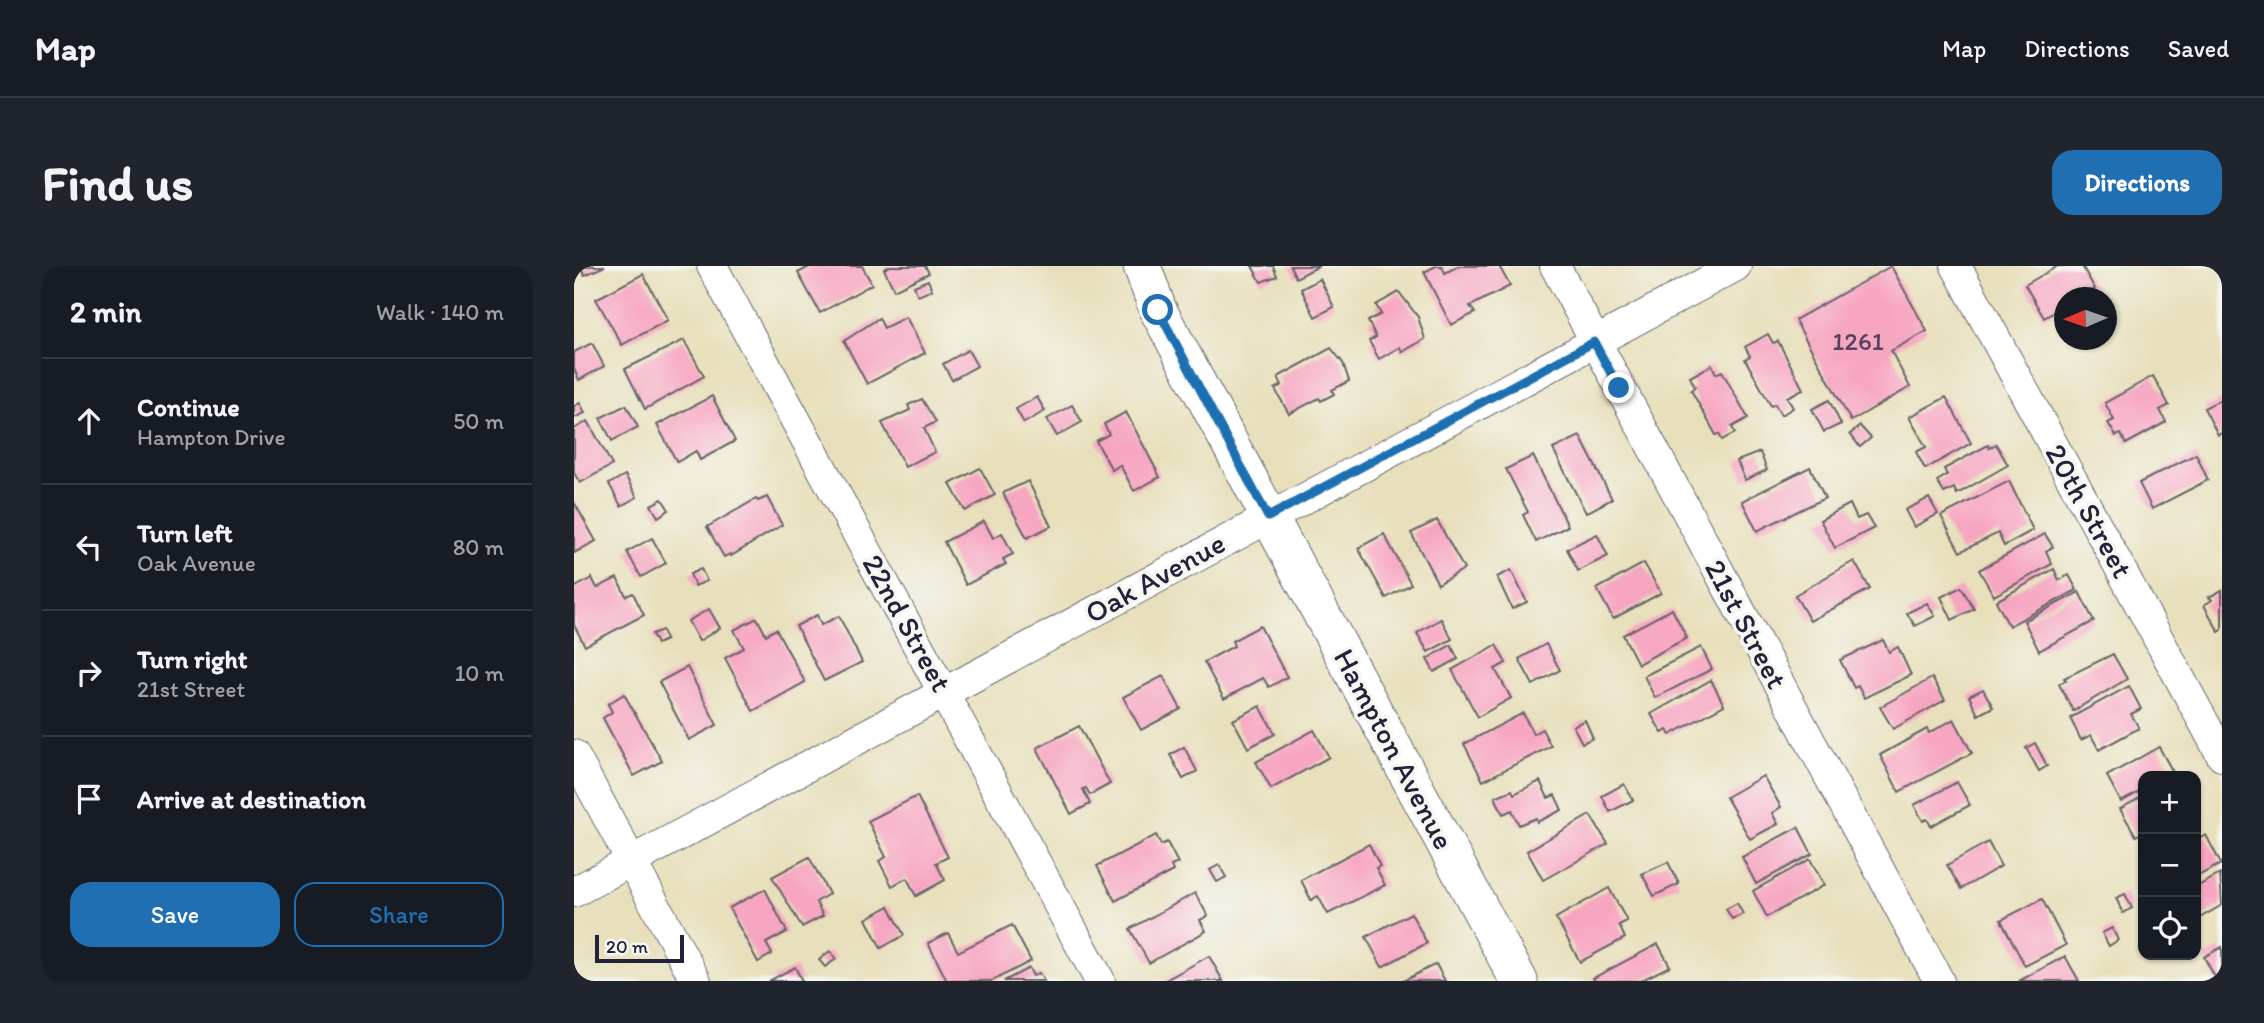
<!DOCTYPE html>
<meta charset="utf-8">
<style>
:root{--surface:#171b24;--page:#20242c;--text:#f1f3f6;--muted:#9ea1a6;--line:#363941;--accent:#1f6fb2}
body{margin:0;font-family:Itim,sans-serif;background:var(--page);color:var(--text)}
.controls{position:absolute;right:21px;bottom:21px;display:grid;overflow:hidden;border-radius:14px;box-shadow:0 2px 5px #0004}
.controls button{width:63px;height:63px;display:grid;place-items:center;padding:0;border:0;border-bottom:2px solid var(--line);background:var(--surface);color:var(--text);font:35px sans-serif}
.compass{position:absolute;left:1480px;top:21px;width:63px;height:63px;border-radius:50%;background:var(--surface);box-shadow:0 2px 5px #0004;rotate:268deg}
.scale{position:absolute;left:21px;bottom:18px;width:89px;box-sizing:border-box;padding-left:7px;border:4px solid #22223b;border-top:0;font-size:19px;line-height:24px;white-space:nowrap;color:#22223b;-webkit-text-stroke:5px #f6f6f2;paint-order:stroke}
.stop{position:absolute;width:21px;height:21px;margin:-16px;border:5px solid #1f6fb2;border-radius:50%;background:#fff}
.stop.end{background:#1f6fb2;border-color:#fff;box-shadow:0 2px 7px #0008}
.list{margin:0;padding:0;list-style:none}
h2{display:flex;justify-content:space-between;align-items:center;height:91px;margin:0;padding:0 28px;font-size:30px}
h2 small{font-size:23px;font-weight:400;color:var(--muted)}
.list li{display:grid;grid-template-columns:46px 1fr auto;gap:21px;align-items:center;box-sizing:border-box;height:126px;padding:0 28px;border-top:2px solid var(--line)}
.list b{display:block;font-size:26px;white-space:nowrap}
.list p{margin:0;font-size:23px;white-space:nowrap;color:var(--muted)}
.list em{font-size:23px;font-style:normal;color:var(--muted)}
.actions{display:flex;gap:14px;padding:21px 28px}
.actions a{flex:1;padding:16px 0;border:2px solid var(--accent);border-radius:21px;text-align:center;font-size:24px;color:var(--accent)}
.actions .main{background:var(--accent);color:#fff}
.icon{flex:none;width:38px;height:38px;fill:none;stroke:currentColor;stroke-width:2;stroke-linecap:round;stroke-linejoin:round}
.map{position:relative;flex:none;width:1648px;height:715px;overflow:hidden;border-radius:21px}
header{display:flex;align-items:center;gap:42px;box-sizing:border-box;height:98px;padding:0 35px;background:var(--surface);border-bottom:2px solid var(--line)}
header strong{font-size:33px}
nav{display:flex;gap:38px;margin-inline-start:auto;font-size:24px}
.intro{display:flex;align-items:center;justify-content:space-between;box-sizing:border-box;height:168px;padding:0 42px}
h1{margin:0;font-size:49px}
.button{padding:18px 32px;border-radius:21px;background:var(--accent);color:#fff;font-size:24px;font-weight:700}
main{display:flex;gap:42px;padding:0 42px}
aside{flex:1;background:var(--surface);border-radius:21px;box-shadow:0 2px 5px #0004}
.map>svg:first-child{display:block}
.building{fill:#f7a6c1}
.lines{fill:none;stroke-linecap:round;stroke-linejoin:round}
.minor-casing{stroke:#676468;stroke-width:32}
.tertiary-casing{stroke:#676468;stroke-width:39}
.minor{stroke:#fff;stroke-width:30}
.tertiary{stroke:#fff;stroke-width:37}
.route{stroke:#1f6fb2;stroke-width:9}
.labels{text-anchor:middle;stroke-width:7;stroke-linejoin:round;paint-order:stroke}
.number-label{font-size:26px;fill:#57435c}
.street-label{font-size:30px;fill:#22223b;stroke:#f6f6f2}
</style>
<header>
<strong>Map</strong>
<nav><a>Map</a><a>Directions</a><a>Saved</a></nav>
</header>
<div class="intro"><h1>Find us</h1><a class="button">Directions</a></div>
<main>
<aside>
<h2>2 min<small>Walk · 140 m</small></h2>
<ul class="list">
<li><svg class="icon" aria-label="ahead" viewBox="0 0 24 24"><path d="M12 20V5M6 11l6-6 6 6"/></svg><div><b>Continue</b><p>Hampton Drive</p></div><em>50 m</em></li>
<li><svg class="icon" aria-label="left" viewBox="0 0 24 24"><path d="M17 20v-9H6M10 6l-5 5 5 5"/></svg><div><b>Turn left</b><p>Oak Avenue</p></div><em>80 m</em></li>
<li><svg class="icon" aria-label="right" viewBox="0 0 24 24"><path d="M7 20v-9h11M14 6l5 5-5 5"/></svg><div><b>Turn right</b><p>21st Street</p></div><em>10 m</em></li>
<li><svg class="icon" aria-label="arrive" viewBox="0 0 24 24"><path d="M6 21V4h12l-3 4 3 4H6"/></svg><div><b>Arrive at destination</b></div></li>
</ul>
<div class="actions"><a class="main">Save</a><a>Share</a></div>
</aside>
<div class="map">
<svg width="1648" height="715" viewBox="0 0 1648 715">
<rect width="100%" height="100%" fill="#f6f6f2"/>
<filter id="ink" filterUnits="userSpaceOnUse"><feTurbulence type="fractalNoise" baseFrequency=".0143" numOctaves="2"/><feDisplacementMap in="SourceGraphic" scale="14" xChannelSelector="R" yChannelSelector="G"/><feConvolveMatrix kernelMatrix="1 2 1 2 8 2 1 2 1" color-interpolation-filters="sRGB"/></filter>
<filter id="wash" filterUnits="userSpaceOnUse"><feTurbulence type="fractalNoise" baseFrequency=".00686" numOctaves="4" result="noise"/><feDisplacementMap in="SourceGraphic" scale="28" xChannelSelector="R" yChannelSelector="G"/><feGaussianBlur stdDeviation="1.57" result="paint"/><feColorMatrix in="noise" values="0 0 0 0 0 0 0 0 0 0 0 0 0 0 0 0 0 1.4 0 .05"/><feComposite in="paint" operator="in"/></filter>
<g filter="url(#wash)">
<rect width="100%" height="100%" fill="#e8e0bc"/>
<g id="blocks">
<g class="building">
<path d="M 6,0 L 31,0 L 11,9 Z"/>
<path d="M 237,0 L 288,0 L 298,18 L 246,47 L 224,7 Z"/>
<path d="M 316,0 L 351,0 L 355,7 L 320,24 L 310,3 Z"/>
<path d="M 678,0 L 699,0 L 703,10 L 687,16 Z"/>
<path d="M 716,0 L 745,0 L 722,12 Z"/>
<path d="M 862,0 L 868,0 L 871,7 L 884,0 L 925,0 L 936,20 L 896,40 L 901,47 L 877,59 L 850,6 Z"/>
<path d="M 1317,0 L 1353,65 L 1317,85 L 1336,121 L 1277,155 L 1221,54 Z"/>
<path d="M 1484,0 L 1508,0 L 1521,23 L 1507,32 L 1490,32 L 1490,41 L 1470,52 L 1451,19 Z"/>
<path d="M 69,8 L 94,54 L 48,79 L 22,33 Z"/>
<path d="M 746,13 L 760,41 L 741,51 L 727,23 Z"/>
<path d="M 354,14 L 358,24 L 344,30 L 340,20 Z"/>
<path d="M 825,26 L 844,51 L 851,73 L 828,86 L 826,81 L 805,93 L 795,75 L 802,71 L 794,55 L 807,48 L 802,39 Z"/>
<path d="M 332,51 L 351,87 L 293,118 L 270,75 L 305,52 L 310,62 Z"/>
<path d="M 1194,68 L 1199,77 L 1204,75 L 1229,123 L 1213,131 L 1219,142 L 1207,149 L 1201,138 L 1197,140 L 1171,93 L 1176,90 L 1171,81 Z"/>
<path d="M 110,74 L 130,110 L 71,143 L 51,103 Z"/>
<path d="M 18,77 L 30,100 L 5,114 L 0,103 L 0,86 Z"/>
<path d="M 757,82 L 769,97 L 775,115 L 758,124 L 760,128 L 747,135 L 745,132 L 715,148 L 701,123 L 708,119 L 704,111 Z"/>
<path d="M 394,84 L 403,100 L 378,114 L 369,98 Z"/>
<path d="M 1138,99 L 1142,108 L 1148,105 L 1174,152 L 1158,161 L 1161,167 L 1148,174 L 1145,168 L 1142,169 L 1117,124 L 1121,121 L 1116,111 Z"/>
<path d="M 1579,110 L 1595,139 L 1586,144 L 1592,156 L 1552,178 L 1547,168 L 1542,170 L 1534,157 L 1540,154 L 1531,137 Z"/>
<path d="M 138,130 L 161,175 L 126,194 L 122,185 L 103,196 L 83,159 Z"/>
<path d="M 463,131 L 471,145 L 450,157 L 442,143 Z"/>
<path d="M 1372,131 L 1397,177 L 1351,203 L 1342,186 L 1352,181 L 1335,151 Z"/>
<path d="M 348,133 L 362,156 L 350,162 L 361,186 L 331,201 L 308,157 L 336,144 L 334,139 Z"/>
<path d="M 1648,133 L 1648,167 L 1644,169 L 1630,142 Z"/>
<path d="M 1255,134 L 1267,158 L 1250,166 L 1238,143 Z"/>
<path d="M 6,137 L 11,147 L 0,152 L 0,140 Z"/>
<path d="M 52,139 L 64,161 L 38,175 L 26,152 Z"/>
<path d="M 498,139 L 508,156 L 483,170 L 473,153 Z"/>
<path d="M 552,146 L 586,211 L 560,225 L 546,199 L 538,204 L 522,175 L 535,168 L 530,158 Z"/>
<path d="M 14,155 L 38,199 L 6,217 L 0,207 L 0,163 Z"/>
<path d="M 1286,160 L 1297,172 L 1286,181 L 1276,168 Z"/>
<path d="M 1006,170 L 1038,233 L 1012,247 L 979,183 Z"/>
<path d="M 1422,178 L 1434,199 L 1383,228 L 1380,222 L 1370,227 L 1363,215 L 1373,209 L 1370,203 L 1414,179 L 1415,182 Z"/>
<path d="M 1186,186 L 1193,204 L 1171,214 L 1163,195 Z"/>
<path d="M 1622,188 L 1634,214 L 1578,243 L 1565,217 Z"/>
<path d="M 959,190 L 994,260 L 962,276 L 949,249 L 954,246 L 932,203 Z"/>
<path d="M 1236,201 L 1251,232 L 1183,265 L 1168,235 Z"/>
<path d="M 406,202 L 421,229 L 391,245 L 376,218 Z"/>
<path d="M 51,209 L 63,231 L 47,240 L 35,218 Z"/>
<path d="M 454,215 L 477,260 L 453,272 L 429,227 Z"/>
<path d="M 1435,215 L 1459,264 L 1430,280 L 1424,267 L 1386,286 L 1367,250 Z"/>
<path d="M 193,231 L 208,259 L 157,290 L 156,288 L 150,291 L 133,261 L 182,233 L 184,235 Z"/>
<path d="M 1355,232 L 1364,248 L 1340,261 L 1331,244 Z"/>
<path d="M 88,233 L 95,244 L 84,251 L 77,239 Z"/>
<path d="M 0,236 L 22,275 L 0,287 Z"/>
<path d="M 1276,238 L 1283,253 L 1292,249 L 1300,262 L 1261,282 L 1246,254 Z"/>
<path d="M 863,254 L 890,303 L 864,318 L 837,267 Z"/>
<path d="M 410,255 L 419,272 L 428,267 L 439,288 L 429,293 L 432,298 L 392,319 L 370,276 Z"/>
<path d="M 810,268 L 837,318 L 812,332 L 784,282 Z"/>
<path d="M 1023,268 L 1034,290 L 1004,305 L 993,283 Z"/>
<path d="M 1471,268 L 1479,281 L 1472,285 L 1478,298 L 1420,330 L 1405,304 Z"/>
<path d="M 78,272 L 92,297 L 67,311 L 53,286 Z"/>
<path d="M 1280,295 L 1296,323 L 1236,355 L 1221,329 Z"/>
<path d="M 1070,297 L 1087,327 L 1039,353 L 1023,323 Z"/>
<path d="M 127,303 L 133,315 L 121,320 L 116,308 Z"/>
<path d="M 1480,303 L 1485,314 L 1495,309 L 1503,324 L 1435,360 L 1422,335 Z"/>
<path d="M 937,304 L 953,336 L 938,343 L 923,311 Z"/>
<path d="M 18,312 L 23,322 L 43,312 L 52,330 L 59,327 L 70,349 L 11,380 L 0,359 L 0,322 Z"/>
<path d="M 1387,321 L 1400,343 L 1378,354 L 1367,331 Z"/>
<path d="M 1648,324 L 1648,364 L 1645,366 L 1630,339 L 1638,334 L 1635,331 Z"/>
<path d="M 1505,326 L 1520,355 L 1465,385 L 1450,355 Z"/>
<path d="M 1353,337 L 1361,350 L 1341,360 L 1333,347 Z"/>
<path d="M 135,343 L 146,362 L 125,375 L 114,355 Z"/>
<path d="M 1098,343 L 1113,372 L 1064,398 L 1049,369 Z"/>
<path d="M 243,349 L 247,359 L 265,350 L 288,396 L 250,415 L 222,360 Z"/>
<path d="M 183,352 L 192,369 L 202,363 L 231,416 L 179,445 L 151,392 L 170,382 L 160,364 Z"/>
<path d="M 867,353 L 878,373 L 854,386 L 843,367 Z"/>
<path d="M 686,360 L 713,411 L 695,421 L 689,412 L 650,433 L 630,396 L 660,380 L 658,375 Z"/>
<path d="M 88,364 L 92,374 L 83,378 L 78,368 Z"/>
<path d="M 1309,374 L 1315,386 L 1324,381 L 1337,409 L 1290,432 L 1284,420 L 1280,422 L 1266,394 Z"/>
<path d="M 972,378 L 986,404 L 959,419 L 945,393 Z"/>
<path d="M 877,379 L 884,393 L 860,406 L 853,393 Z"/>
<path d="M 922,379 L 932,397 L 921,403 L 937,432 L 904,451 L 878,404 Z"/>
<path d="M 1127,381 L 1138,403 L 1081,432 L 1070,410 Z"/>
<path d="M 1539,388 L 1553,413 L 1499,445 L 1485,418 L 1492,414 L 1490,412 Z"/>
<path d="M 113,401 L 143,459 L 115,474 L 85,416 Z"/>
<path d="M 589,410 L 607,443 L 567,464 L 549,431 Z"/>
<path d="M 1358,412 L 1371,434 L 1319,463 L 1306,441 Z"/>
<path d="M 1137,414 L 1150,439 L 1096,469 L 1093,464 L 1088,467 L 1077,448 Z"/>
<path d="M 1555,420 L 1567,443 L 1557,448 L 1565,462 L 1525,484 L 1517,469 L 1507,474 L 1496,452 Z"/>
<path d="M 1409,423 L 1419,441 L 1404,449 L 1395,430 Z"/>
<path d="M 50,428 L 88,495 L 60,510 L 29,452 L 38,446 L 34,438 Z"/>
<path d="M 686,440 L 701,468 L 674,482 L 659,454 Z"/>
<path d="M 949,447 L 959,468 L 968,463 L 977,480 L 909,515 L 890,478 Z"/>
<path d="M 1380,453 L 1398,487 L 1325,526 L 1306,489 L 1353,463 L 1355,467 Z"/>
<path d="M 1011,454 L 1019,472 L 1008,477 L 999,460 Z"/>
<path d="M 505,460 L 536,518 L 516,529 L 512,522 L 509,523 L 516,538 L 497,548 L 463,482 Z"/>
<path d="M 740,464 L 755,491 L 697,523 L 682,496 Z"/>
<path d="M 1461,477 L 1473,500 L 1465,505 L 1452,482 Z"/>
<path d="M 610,481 L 623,505 L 609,513 L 596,489 Z"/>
<path d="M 1585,481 L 1600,508 L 1569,510 L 1569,524 L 1547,536 L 1533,510 Z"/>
<path d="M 1189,510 L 1207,541 L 1198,547 L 1204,558 L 1176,573 L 1152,531 Z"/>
<path d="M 966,515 L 974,532 L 981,529 L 988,544 L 963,556 L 962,552 L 945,559 L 938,544 L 929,548 L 921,531 L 938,524 L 940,528 Z"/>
<path d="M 1383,516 L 1396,539 L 1357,560 L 1353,553 L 1349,555 L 1340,539 Z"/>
<path d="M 1050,518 L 1059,534 L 1036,546 L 1028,530 Z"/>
<path d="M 343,530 L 374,591 L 362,597 L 371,614 L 342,630 L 333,612 L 318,620 L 305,595 L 312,591 L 294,555 Z"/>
<path d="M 1569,530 L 1569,566 L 1562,570 L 1546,543 Z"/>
<path d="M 1016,549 L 1034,578 L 969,614 L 953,585 Z"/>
<path d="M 1224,561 L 1238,588 L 1182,618 L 1168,591 Z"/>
<path d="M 582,569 L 587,579 L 593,576 L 604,597 L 597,600 L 599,605 L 541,635 L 523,600 Z"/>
<path d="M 1632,569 L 1647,598 L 1622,611 L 1622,574 Z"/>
<path d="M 1414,576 L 1427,600 L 1387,623 L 1373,599 Z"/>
<path d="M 795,578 L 806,600 L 802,602 L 811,619 L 754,648 L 744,630 L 737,634 L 727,614 Z"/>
<path d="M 235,591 L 255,628 L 242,636 L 249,650 L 228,661 L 198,611 Z"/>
<path d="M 1236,593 L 1250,619 L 1193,651 L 1179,625 Z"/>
<path d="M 1094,596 L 1105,618 L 1080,630 L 1068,608 Z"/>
<path d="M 645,599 L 652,611 L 643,616 L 636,604 Z"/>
<path d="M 1646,608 L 1648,639 L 1622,654 L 1622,621 Z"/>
<path d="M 1035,622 L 1053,655 L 1045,659 L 1051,672 L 1006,696 L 982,652 Z"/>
<path d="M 191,623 L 213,666 L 192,677 L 198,688 L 184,696 L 155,642 Z"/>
<path d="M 621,627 L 634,650 L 626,654 L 632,665 L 575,697 L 556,663 Z"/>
<path d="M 1551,628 L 1558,642 L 1549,647 L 1542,632 Z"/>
<path d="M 1468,633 L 1492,679 L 1451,700 L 1427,654 Z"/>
<path d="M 1163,637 L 1169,648 L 1158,653 L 1152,643 Z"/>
<path d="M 315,640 L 330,669 L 307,682 L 292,653 Z"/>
<path d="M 837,647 L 853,677 L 808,701 L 792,671 Z"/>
<path d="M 438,659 L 457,695 L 418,715 L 373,715 L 354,677 L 374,667 L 384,686 Z"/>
<path d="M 1538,662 L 1544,674 L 1535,680 L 1528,667 Z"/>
<path d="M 1084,678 L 1096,700 L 1066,715 L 1021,715 L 1019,712 Z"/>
<path d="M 1648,681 L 1648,715 L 1643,715 L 1630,691 Z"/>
<path d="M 256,685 L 262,693 L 251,701 L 245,694 Z"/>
<path d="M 635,690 L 649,715 L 590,715 Z"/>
<path d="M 1491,690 L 1505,715 L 1445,715 Z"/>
<path d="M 862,698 L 871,715 L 829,715 Z"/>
<path d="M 221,701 L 228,715 L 195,715 Z"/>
<path d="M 455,702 L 459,710 L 465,707 L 470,715 L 430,715 Z"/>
</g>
</g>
</g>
<g filter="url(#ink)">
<use href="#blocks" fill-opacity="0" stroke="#676468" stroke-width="2"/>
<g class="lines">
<defs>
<g id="minor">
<path d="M 138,0 L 526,715"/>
<path d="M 981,0 L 1365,715"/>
<path d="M 1382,0 L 1648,490"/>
<path d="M 0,489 L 122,715"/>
<path d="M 0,626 L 1162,0"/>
</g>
<path id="tertiary" d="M 568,0 L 584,44 L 945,715"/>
</defs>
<use href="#minor" class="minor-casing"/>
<use href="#tertiary" class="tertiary-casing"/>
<use href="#minor" class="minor"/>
<use href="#tertiary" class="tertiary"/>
</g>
</g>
<g class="lines" filter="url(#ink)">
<path class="route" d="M 584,44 L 694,251 L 1020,76 L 1045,122"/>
</g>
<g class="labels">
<g class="number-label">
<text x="1284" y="84">1261</text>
</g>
<g class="street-label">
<text transform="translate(1515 245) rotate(61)" y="10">20th Street</text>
<text transform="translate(581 312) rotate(-29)" y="10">Oak Avenue</text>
<text transform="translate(333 357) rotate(61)" y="10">22nd Street</text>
<text transform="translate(1172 358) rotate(62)" y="10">21st Street</text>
<text transform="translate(820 483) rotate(62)" y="10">Hampton Avenue</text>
</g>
</g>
</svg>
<div class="controls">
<button>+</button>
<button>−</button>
<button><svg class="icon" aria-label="locate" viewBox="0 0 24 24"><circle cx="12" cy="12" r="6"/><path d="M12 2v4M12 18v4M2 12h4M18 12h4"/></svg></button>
</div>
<svg class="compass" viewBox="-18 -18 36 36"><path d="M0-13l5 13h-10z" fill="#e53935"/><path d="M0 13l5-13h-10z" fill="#9ea1a6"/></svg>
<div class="scale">20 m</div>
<div class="stop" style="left:584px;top:44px"></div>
<div class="stop end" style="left:1045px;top:122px"></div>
</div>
</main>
